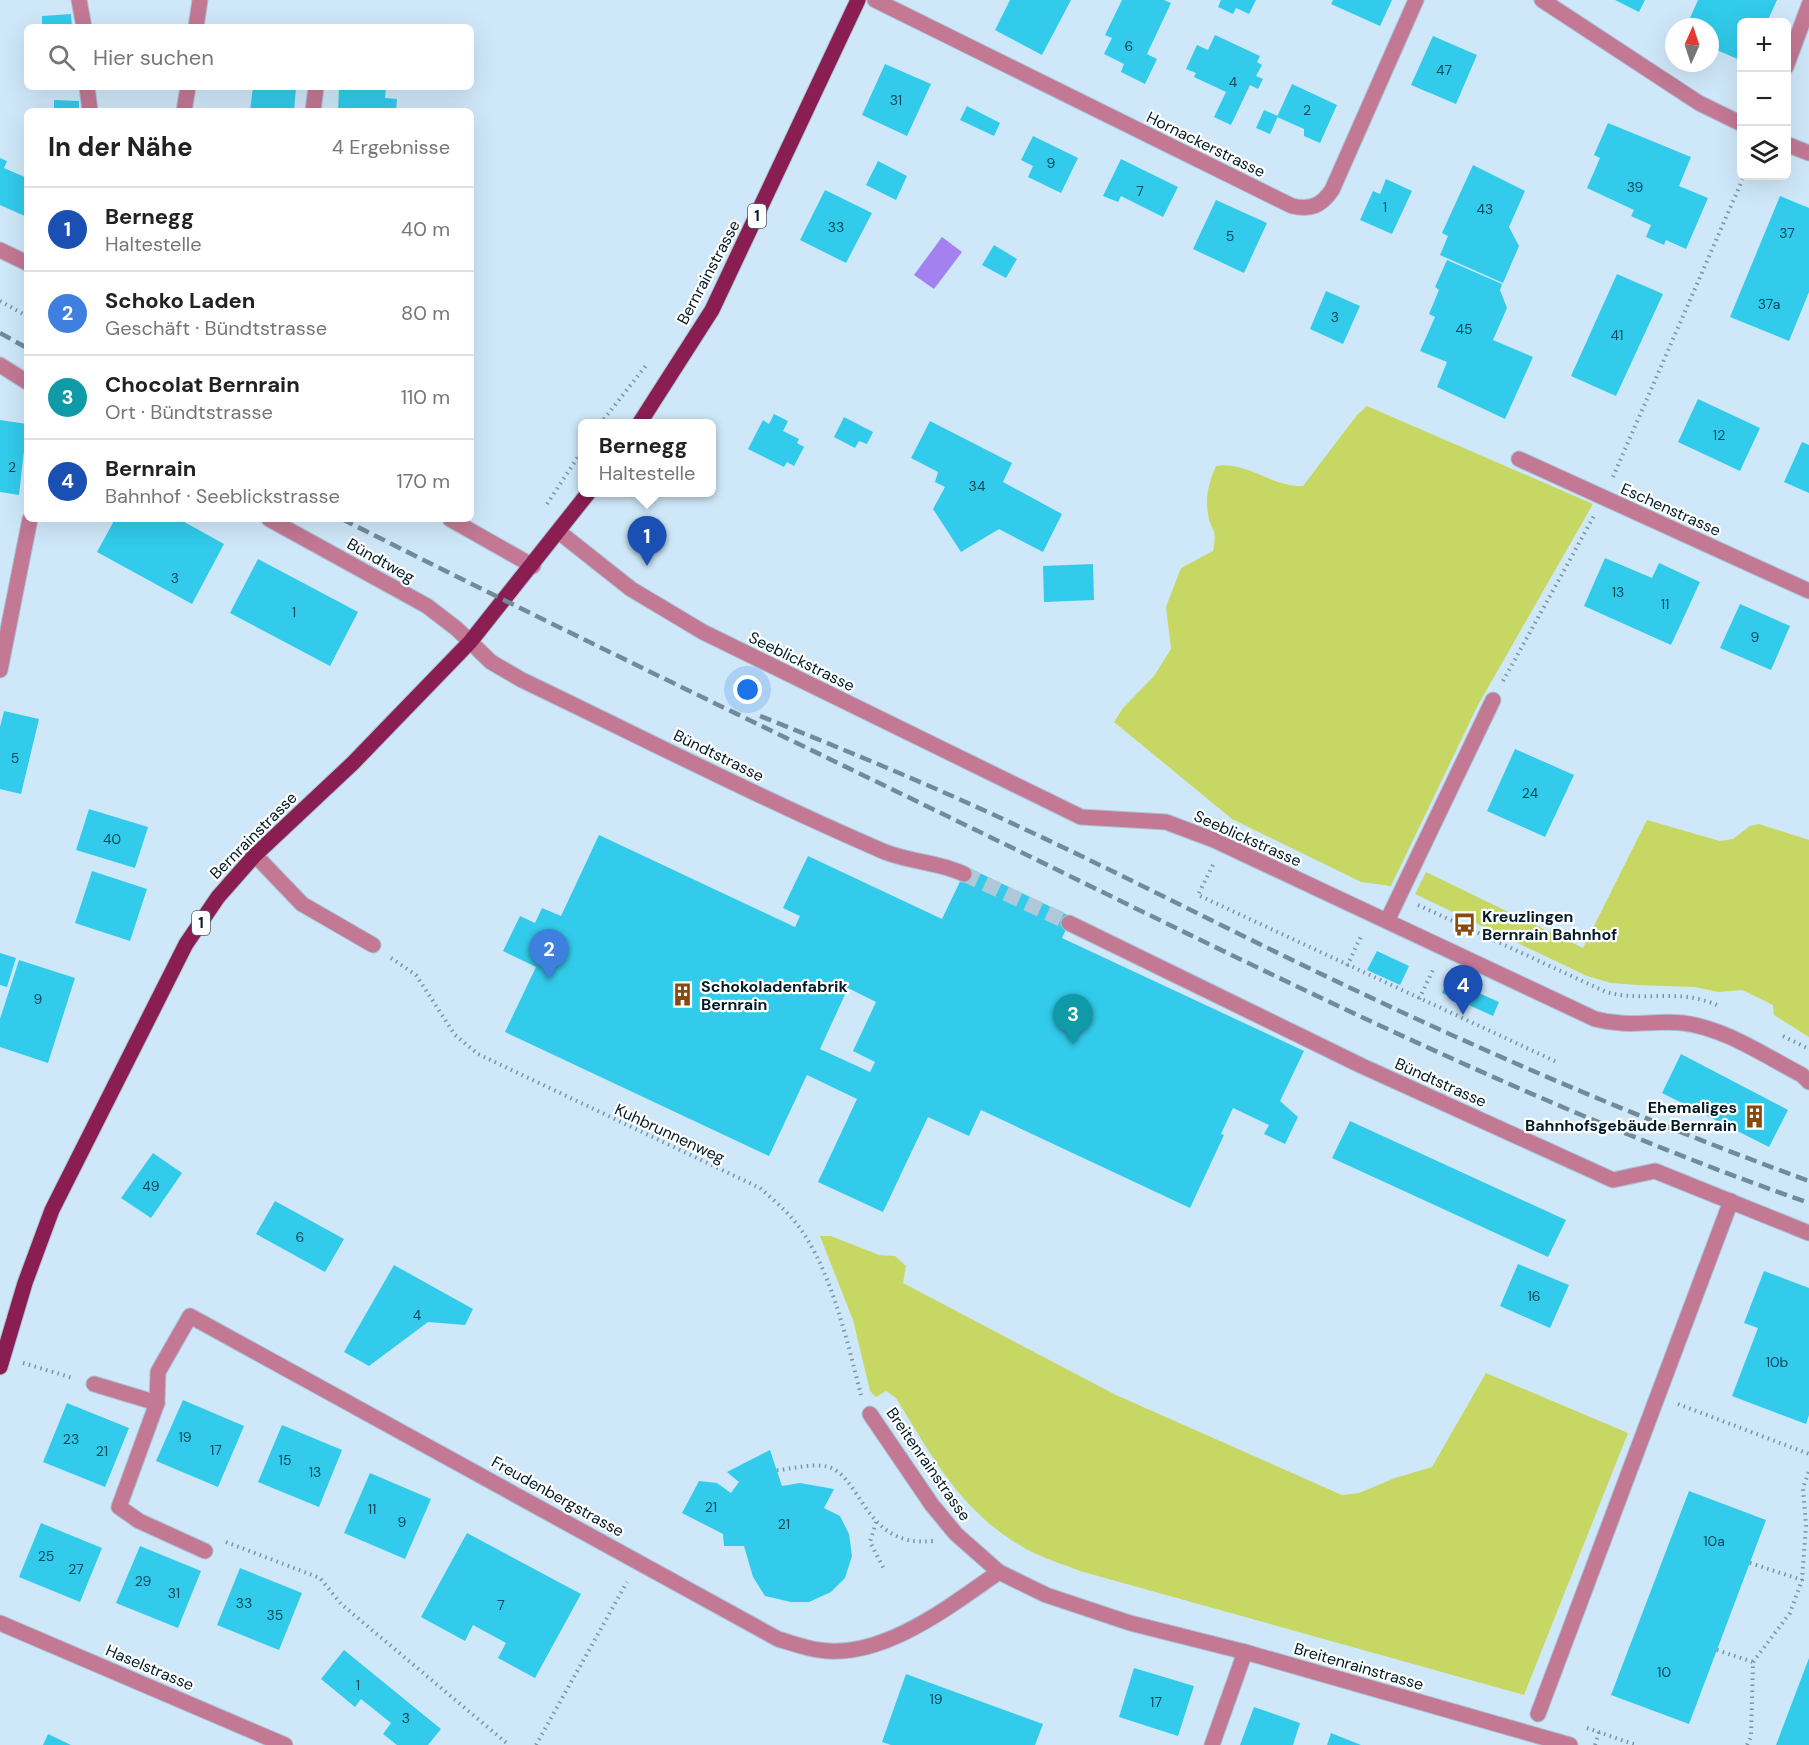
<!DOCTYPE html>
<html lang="de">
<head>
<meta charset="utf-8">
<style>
  :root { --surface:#fff; --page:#f2f2f2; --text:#222; --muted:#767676; --line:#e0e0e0; --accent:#db2777 }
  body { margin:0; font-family:"DM Sans",sans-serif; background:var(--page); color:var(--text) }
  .controls { position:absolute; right:18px; top:18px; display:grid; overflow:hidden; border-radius:9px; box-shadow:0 6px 24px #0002 }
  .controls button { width:54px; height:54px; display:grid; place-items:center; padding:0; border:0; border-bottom:2px solid var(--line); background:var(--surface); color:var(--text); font:30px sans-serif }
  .compass { position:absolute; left:1665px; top:18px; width:54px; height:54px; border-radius:50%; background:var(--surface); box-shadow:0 6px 24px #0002; rotate:3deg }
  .you { position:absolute; left:748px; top:690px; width:21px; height:21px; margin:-15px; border:4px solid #fff; border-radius:50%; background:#1a73e8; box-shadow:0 0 0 9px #1a73e833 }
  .badge { display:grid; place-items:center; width:39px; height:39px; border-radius:50%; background:var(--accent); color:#fff; font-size:20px; font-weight:700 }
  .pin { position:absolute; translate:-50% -50px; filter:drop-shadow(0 2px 3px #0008) }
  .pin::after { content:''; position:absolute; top:32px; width:21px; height:18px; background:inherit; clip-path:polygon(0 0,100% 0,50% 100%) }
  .popup { position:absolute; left:578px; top:419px; width:138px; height:78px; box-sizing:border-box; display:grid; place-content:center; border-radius:9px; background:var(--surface); filter:drop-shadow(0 2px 4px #0005); font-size:20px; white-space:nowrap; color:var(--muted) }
  .popup b { font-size:22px; color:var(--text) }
  .popup::after { content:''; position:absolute; left:50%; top:100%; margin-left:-12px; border:12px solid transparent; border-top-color:var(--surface) }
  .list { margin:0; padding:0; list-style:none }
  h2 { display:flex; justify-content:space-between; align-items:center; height:78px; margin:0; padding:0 24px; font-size:26px }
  h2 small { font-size:20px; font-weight:400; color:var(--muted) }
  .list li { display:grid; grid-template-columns:39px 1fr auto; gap:18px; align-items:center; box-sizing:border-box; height:84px; padding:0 24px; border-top:2px solid var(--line) }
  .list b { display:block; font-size:22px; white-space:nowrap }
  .list p { margin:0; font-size:20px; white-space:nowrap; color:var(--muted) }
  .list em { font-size:20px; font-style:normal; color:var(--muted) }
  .icon { flex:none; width:33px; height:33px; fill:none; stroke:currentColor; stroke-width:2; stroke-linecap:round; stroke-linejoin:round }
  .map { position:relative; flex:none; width:1809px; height:1745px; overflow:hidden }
  .search { position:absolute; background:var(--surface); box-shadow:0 6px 24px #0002; left:24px; top:24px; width:450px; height:66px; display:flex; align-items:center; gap:15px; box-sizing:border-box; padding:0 21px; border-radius:9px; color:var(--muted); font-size:22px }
  .panel { position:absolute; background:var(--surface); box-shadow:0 6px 24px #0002; left:24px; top:108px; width:450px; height:414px; border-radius:9px }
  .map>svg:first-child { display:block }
  .green { fill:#c7d763 }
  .water { fill:#a381ef }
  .building { fill:#32cbeb; fill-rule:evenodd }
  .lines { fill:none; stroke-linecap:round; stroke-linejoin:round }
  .street-tunnel { stroke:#b0c9da; stroke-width:15; stroke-dasharray:15 8; stroke-linecap:butt }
  .lane-casing { stroke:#aac3d4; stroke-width:17 }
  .street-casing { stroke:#aac3d4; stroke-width:17 }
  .primary-casing { stroke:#aac3d4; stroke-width:17 }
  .path { stroke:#7b95a5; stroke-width:4; stroke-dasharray:1.5 4.5; stroke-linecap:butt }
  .lane { stroke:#c37894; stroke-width:15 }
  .street { stroke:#c37894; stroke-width:15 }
  .primary { stroke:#8a1e52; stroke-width:15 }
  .rail { stroke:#728b9b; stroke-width:4.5; stroke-dasharray:12 6; stroke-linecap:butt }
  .labels { text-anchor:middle; stroke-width:4.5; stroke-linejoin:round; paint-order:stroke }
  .number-label { font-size:14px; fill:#0d475a }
  .shield { fill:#fff; stroke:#4d5f69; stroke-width:1.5 }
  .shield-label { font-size:15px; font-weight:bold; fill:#011b29 }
  .street-label { font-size:16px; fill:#011b29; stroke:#fff }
  .poi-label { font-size:16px; font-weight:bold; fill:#011b29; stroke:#fff; text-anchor:start }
</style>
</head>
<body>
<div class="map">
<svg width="1809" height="1745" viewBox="0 0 1809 1745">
  <rect width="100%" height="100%" fill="#cfe8f9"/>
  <g class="green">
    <path d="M1367 406 1593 504 1478 705 1391 886 1361 882 1232 819 1114 722 1123 708 1154 676 1171 649 1166 607 1181 568 1213 551C1218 526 1211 533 1208 514 1205 496 1209 482 1216 466 1246 461 1272 487 1303 486L1357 415Z"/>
    <polygon points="1647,820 1720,841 1733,839 1750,826 1759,824 1809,840 1809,1037 1774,1015 1773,1005 1742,990 1718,992 1695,987 1636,985 1611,983 1587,976 1415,894 1426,872 1583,948"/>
    <path d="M820 1236H831L879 1255 895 1256 906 1266 903 1283 1116 1395 1342 1495 1359 1493 1395 1478 1432 1467 1486 1373 1628 1433 1524 1695 1080 1571C1063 1564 1045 1559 1028 1550 963 1515 933 1458 896 1398L886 1391 876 1397 870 1391 853 1320Z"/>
  </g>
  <polygon class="water" points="942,237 962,252 934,289 914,275"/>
  <g class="building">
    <polygon points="1010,0 1071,0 1042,55 995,30"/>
    <polygon points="1122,0 1164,0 1171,3 1147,54 1157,59 1145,84 1121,72 1124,64 1104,54 1112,38 1105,35"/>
    <polygon points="1221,0 1256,0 1249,14 1236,8 1233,14 1218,7"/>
    <polygon points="1333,0 1392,0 1380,26 1331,4"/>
    <polygon points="1615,0 1645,0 1639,12"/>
    <polygon points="1698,0 1777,0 1767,22 1742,22 1742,61 1710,47 1710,27 1686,27"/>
    <polygon points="71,14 72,27 42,27 42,16"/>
    <polygon points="1215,35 1260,56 1257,62 1262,65 1256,76 1263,79 1258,89 1250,85 1231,125 1214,117 1226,92 1194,77 1196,73 1186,69 1197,45 1208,50"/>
    <polygon points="1433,36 1477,55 1456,104 1411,85"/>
    <polygon points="885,64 931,84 907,136 862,115"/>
    <polygon points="1292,84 1337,105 1320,143 1304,136 1304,129 1277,117"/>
    <polygon points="253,87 296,87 294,111 250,111"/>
    <polygon points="339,87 386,87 385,98 397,99 396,111 338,111"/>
    <polygon points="54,100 79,101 79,111 54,111"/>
    <polygon points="967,106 1000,123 994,136 960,120"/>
    <polygon points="1264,110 1278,116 1270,134 1256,128"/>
    <polygon points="1608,123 1691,157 1679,186 1708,198 1686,249 1666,240 1664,245 1646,237 1651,225 1631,216 1634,210 1587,188 1600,158 1594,155"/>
    <polygon points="1033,136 1078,158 1061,193 1028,177 1033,166 1021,160"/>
    <polygon points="0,158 7,161 4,168 27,178 27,217 0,205"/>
    <polygon points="1121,159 1178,187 1163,217 1121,196 1118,202 1103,196"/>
    <polygon points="878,161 907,176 896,200 866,185"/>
    <polygon points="1473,165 1525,191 1509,227 1519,246 1503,283 1440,255 1448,236 1442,233"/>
    <polygon points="1386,179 1412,191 1392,234 1360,220 1373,191 1380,194"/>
    <polygon points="825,190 872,213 846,263 800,240"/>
    <polygon points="1780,196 1809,208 1809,292 1789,341 1730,317"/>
    <polygon points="1216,200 1267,223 1244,273 1193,249"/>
    <polygon points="994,245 1017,259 1006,278 982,265"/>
    <polygon points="1447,260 1502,284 1500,290 1507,308 1493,340 1533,357 1505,419 1437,387 1447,362 1420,351 1435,317 1429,314 1439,290 1435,287"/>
    <polygon points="1617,274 1663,294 1616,396 1571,376"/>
    <polygon points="1326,291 1360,306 1343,344 1310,329"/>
    <polygon points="1698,399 1760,428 1740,471 1678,442"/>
    <polygon points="774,414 788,421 783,431 799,439 797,443 804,447 794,466 787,462 784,467 748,449 763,420 769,424"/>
    <polygon points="844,417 873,432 867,444 859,441 855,448 834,437"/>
    <polygon points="0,420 27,424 19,495 0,492"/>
    <polygon points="930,421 1012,463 1003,482 1062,514 1043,552 999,529 961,552 933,509 945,487 935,482 938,472 911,458"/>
    <polygon points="1802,442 1809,445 1809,493 1784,482"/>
    <polygon points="115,519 179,519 224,544 192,604 97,552"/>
    <polygon points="1605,558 1652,578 1659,563 1700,582 1671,645 1584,606"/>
    <polygon points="258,559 358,612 330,666 230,613"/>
    <polygon points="1093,564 1094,600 1044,602 1043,566"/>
    <polygon points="1740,604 1790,626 1771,670 1720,648"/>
    <polygon points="4,711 39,719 21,794 0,789 0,727"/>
    <polygon points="1515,749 1574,775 1545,837 1487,811"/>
    <polygon points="89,809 148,827 135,868 76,850"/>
    <path d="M599 835 795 927 800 916 783 908 808 856 942 919 967 867 1072 917 1062 938 1304 1051 1280 1101 1298 1117 1285 1144 1264 1134 1269 1125 1233 1108 1221 1134 1224 1135 1190 1208 981 1110 969 1136 928 1117 883 1212 818 1182 857 1099 807 1075 769 1156 505 1032 536 967 503 951 520 916 535 923 542 908 561 916ZM848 988 876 1002 853 1051 875 1062 870 1072 820 1049Z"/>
    <polygon points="92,871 147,889 130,941 75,923"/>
    <polygon points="1377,951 1409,966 1400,985 1367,970"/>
    <polygon points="0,953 16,958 7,987 0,985"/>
    <polygon points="19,960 75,978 48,1063 0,1047 0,1019"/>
    <polygon points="1448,979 1499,1002 1493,1016 1442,993"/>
    <polygon points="1681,1054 1788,1110 1769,1147 1662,1093"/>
    <polygon points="1350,1121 1566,1220 1548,1257 1332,1158"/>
    <polygon points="153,1153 182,1173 151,1218 121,1198"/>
    <polygon points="275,1201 344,1239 325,1272 256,1234"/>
    <polygon points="1518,1264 1569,1285 1550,1328 1500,1306"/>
    <polygon points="394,1265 473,1309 465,1325 428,1322 369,1366 344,1352"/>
    <polygon points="1764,1271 1809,1288 1809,1415 1806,1424 1732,1396 1758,1328 1744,1323"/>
    <polygon points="183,1400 244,1426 218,1487 156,1461"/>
    <polygon points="67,1403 129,1428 105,1487 43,1462"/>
    <polygon points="282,1425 342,1450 319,1507 258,1482"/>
    <polygon points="770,1450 782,1486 800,1483 834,1489 824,1508 840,1516 849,1534 852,1556 845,1578 831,1592 809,1602 791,1602 765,1596 753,1577 744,1546 724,1546 723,1534 682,1513 699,1481 717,1483 731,1493 739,1482 727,1472"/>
    <polygon points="370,1473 431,1499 405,1559 344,1533"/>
    <polygon points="1689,1491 1766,1520 1689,1724 1611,1695"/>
    <polygon points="41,1523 102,1548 80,1602 19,1577"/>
    <polygon points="467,1533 581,1594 535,1678 498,1658 506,1643 473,1625 465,1641 421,1617"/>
    <polygon points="140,1546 201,1571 178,1628 116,1603"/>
    <polygon points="240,1568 302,1593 279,1650 217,1625"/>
    <polygon points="344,1650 441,1729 428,1745 397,1745 383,1734 391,1723 361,1699 355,1707 321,1679"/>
    <polygon points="1809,1658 1809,1745 1776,1745"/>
    <polygon points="1134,1668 1194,1686 1178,1736 1119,1717"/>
    <polygon points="906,1674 1043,1724 1035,1745 891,1745 882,1742"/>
    <polygon points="1254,1707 1300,1723 1293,1745 1240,1745"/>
    <polygon points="1331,1733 1361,1745 1327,1745"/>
    <polygon points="48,1734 71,1745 43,1745"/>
  </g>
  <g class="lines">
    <polyline class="street-tunnel" points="964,874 1069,923"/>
    <defs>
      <g id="lane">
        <polyline points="196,27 200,0"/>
        <polyline points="184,111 188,87"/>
        <polyline points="313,111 316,87"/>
        <polyline points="255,855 302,904 373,945"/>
        <polyline points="1387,921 1493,700"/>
        <polyline points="1538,1714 1731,1201"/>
      </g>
      <g id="street">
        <polyline points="79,0 84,27"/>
        <path d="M875 0 1292 206C1311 210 1321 206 1332 190L1416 0"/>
        <polyline points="1542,0 1699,103 1742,124"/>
        <polyline points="1786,67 1809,5"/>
        <polyline points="87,87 90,111"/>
        <polyline points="1786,144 1809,153"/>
        <polyline points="0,250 27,263"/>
        <polyline points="0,365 27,382"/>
        <polyline points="1519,459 1809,591"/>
        <path d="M269 519 427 606 457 629 491 662 522 680C643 738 762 799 885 852 910 862 939 862 964 874"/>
        <polyline points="450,519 533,566"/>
        <path d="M559 532 631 589 703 632 1081 817 1166 822 1214 840 1595 1019C1629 1028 1651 1020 1683 1023 1725 1028 1765 1056 1802 1075L1809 1082"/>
        <polyline points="0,670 30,519"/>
        <polyline points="1069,923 1362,1066 1613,1180 1655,1171 1809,1233"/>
        <polyline points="94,1384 157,1403"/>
        <polyline points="870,1414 932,1505 956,1534 999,1572 1046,1595 1130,1623 1245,1652 1570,1745"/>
        <path d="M205 1551 139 1521 119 1507 157 1403 158 1372 190 1316 778 1639C792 1643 805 1648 819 1650 882 1660 950 1606 999 1572"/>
        <polyline points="0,1623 285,1745"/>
        <polyline points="1212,1745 1245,1652"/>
      </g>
      <g id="primary">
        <polyline points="639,424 712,310 858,0"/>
        <polyline points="0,1367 25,1283 52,1210 186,944 218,897 255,855 353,763 470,642 589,492"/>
      </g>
    </defs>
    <use href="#lane" class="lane-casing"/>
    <use href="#street" class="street-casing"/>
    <use href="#primary" class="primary-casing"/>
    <g class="path">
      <polyline points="0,301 27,316"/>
      <polyline points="600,424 648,363"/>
      <polyline points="1613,477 1744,176"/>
      <polyline points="547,504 582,451"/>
      <polyline points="1503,681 1594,516"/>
      <polyline points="1213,865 1198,895 1559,1063"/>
      <path d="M1418 905 1606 992C1646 1003 1678 987 1719 1006"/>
      <path d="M391 958 416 975 455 1035 478 1054 760 1188C770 1197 781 1206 790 1216 829 1258 847 1341 861 1395"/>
      <polyline points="1347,966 1362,934"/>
      <polyline points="1419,999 1434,968"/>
      <polyline points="1783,1036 1809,1049"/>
      <polyline points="23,1363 73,1378"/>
      <polyline points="1678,1404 1809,1454"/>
      <path d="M777 1470C791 1469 809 1464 824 1466 862 1471 862 1549 933 1541"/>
      <polyline points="876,1522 870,1542 885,1571"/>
      <polyline points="226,1542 320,1578 341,1604 509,1745"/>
      <polyline points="1750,1563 1802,1580"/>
      <polyline points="1717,1650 1753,1662"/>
      <polyline points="1587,1728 1636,1745"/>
      <polyline points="536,1745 627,1582"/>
      <polyline points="1595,1745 1599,1732"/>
      <polyline points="1747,1745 1751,1737 1753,1662 1790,1613 1802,1580 1806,1526 1803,1488 1809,1471"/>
    </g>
    <use href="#lane" class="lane"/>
    <use href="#street" class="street"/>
    <use href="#primary" class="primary"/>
    <g class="rail">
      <polyline points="0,333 27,348"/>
      <path d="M342 519C569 634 800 744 1029 856 1284 981 1540 1109 1809 1203"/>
      <path d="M760 716C848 751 935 787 1020 827 1134 880 1244 938 1357 991 1504 1061 1656 1125 1809 1181"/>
    </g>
  </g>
  <defs>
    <symbol id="bus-bare" viewBox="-9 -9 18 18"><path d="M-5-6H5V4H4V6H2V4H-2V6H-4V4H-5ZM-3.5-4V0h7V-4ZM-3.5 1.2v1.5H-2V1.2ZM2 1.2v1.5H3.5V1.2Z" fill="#88490f" stroke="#fff" stroke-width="2.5" paint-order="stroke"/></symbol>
    <symbol id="building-bare" viewBox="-9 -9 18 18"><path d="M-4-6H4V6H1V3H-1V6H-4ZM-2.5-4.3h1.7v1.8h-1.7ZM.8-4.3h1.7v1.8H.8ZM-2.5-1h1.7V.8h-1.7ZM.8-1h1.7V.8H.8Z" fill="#88490f" stroke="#fff" stroke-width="2.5" paint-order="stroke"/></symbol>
  </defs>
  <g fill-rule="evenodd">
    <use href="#bus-bare" x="1448" y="908" width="33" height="33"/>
    <use href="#building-bare" x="666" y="978" width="33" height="33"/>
    <use href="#building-bare" x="1738" y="1100" width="33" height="33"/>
  </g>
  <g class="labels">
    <g class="number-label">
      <text x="1129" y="51">6</text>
      <text x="1444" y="75">47</text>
      <text x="1233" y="87">4</text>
      <text x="896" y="105">31</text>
      <text x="1307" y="115">2</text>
      <text x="1051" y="168">9</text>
      <text x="1635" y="192">39</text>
      <text x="1140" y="196">7</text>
      <text x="1385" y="212">1</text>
      <text x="1485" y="214">43</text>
      <text x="836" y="232">33</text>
      <text x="1787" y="238">37</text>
      <text x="1230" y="241">5</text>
      <text x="1769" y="309">37a</text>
      <text x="1335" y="322">3</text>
      <text x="1464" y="334">45</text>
      <text x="1617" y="340">41</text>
      <text x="1719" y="440">12</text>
      <text x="12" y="472">2</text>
      <text x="977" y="491">34</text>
      <text x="175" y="583">3</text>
      <text x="1618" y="597">13</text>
      <text x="1665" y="609">11</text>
      <text x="294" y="617">1</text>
      <text x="1755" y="642">9</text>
      <text x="15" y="763">5</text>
      <text x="1530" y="798">24</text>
      <text x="112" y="844">40</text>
      <text x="38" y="1004">9</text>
      <text x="151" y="1191">49</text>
      <text x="300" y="1242">6</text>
      <text x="1534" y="1301">16</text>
      <text x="417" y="1320">4</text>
      <text x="1777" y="1367">10b</text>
      <text x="185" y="1442">19</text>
      <text x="71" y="1444">23</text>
      <text x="216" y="1455">17</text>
      <text x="102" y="1456">21</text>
      <text x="285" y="1465">15</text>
      <text x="315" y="1477">13</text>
      <text x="711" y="1512">21</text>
      <text x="372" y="1514">11</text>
      <text x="402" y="1527">9</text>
      <text x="784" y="1529">21</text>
      <text x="1714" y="1546">10a</text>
      <text x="46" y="1561">25</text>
      <text x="76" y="1574">27</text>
      <text x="143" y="1586">29</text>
      <text x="174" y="1598">31</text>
      <text x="244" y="1608">33</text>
      <text x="501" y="1610">7</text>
      <text x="275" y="1620">35</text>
      <text x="1664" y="1677">10</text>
      <text x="358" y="1690">1</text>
      <text x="936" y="1704">19</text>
      <text x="1156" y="1707">17</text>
      <text x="406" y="1723">3</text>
    </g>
    <g class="shield">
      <rect x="748" y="204" width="18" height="24" rx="4.5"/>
      <rect x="192" y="911" width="18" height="24" rx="4.5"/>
    </g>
    <g class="shield-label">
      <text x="757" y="221">1</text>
      <text x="201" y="928">1</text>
    </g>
    <g class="street-label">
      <text transform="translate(1206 144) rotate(26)" y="6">Hornackerstrasse</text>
      <text transform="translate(708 272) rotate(-62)" y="6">Bernrainstrasse</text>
      <text transform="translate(1671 509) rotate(24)" y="6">Eschenstrasse</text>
      <text transform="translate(381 560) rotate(29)" y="6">Bündtweg</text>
      <text transform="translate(802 661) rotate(26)" y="6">Seeblickstrasse</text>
      <text transform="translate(719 755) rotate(26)" y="6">Bündtstrasse</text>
      <text transform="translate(253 835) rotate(-45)" y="6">Bernrainstrasse</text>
      <text transform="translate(1248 838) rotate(24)" y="6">Seeblickstrasse</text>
      <text transform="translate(1441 1082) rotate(24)" y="6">Bündtstrasse</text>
      <text transform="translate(670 1133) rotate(25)" y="6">Kuhbrunnenweg</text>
      <text transform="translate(929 1464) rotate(55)" y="6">Breitenrainstrasse</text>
      <text transform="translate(558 1496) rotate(29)" y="6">Freudenbergstrasse</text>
      <text transform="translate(1359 1666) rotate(16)" y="6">Breitenrainstrasse</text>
      <text transform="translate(150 1667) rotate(23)" y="6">Haselstrasse</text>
    </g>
    <g class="poi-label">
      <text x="1482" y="922">Kreuzlingen<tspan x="1482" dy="18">Bernrain Bahnhof</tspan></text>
      <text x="701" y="992">Schokoladenfabrik<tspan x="701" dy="18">Bernrain</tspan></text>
      <text x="1737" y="1113" text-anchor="end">Ehemaliges<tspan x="1737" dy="18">Bahnhofsgebäude Bernrain</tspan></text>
    </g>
  </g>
</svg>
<div class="controls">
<button>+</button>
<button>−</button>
<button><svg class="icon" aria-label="layers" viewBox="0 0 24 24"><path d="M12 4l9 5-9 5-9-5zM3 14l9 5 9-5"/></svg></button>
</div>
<svg class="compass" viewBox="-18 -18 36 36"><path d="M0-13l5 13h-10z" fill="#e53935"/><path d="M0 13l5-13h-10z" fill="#767676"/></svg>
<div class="you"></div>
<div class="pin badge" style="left:647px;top:566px;background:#1a4fb4">1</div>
<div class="popup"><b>Bernegg</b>Haltestelle</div>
<div class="pin badge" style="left:549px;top:979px;background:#3f7fe0">2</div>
<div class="pin badge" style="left:1073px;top:1044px;background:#0f9aa8">3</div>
<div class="pin badge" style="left:1463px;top:1015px;background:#1a4fb4">4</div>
<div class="search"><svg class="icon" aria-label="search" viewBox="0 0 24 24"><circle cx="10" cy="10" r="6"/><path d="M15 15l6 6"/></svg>Hier suchen</div>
<section class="panel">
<h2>In der Nähe<small>4 Ergebnisse</small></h2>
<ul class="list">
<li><span class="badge" style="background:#1a4fb4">1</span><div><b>Bernegg</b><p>Haltestelle</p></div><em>40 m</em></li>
<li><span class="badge" style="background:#3f7fe0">2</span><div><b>Schoko Laden</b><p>Geschäft · Bündtstrasse</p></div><em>80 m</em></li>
<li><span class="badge" style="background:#0f9aa8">3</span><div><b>Chocolat Bernrain</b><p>Ort · Bündtstrasse</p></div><em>110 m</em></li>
<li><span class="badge" style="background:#1a4fb4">4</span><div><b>Bernrain</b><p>Bahnhof · Seeblickstrasse</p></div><em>170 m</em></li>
</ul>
</section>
</div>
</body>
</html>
